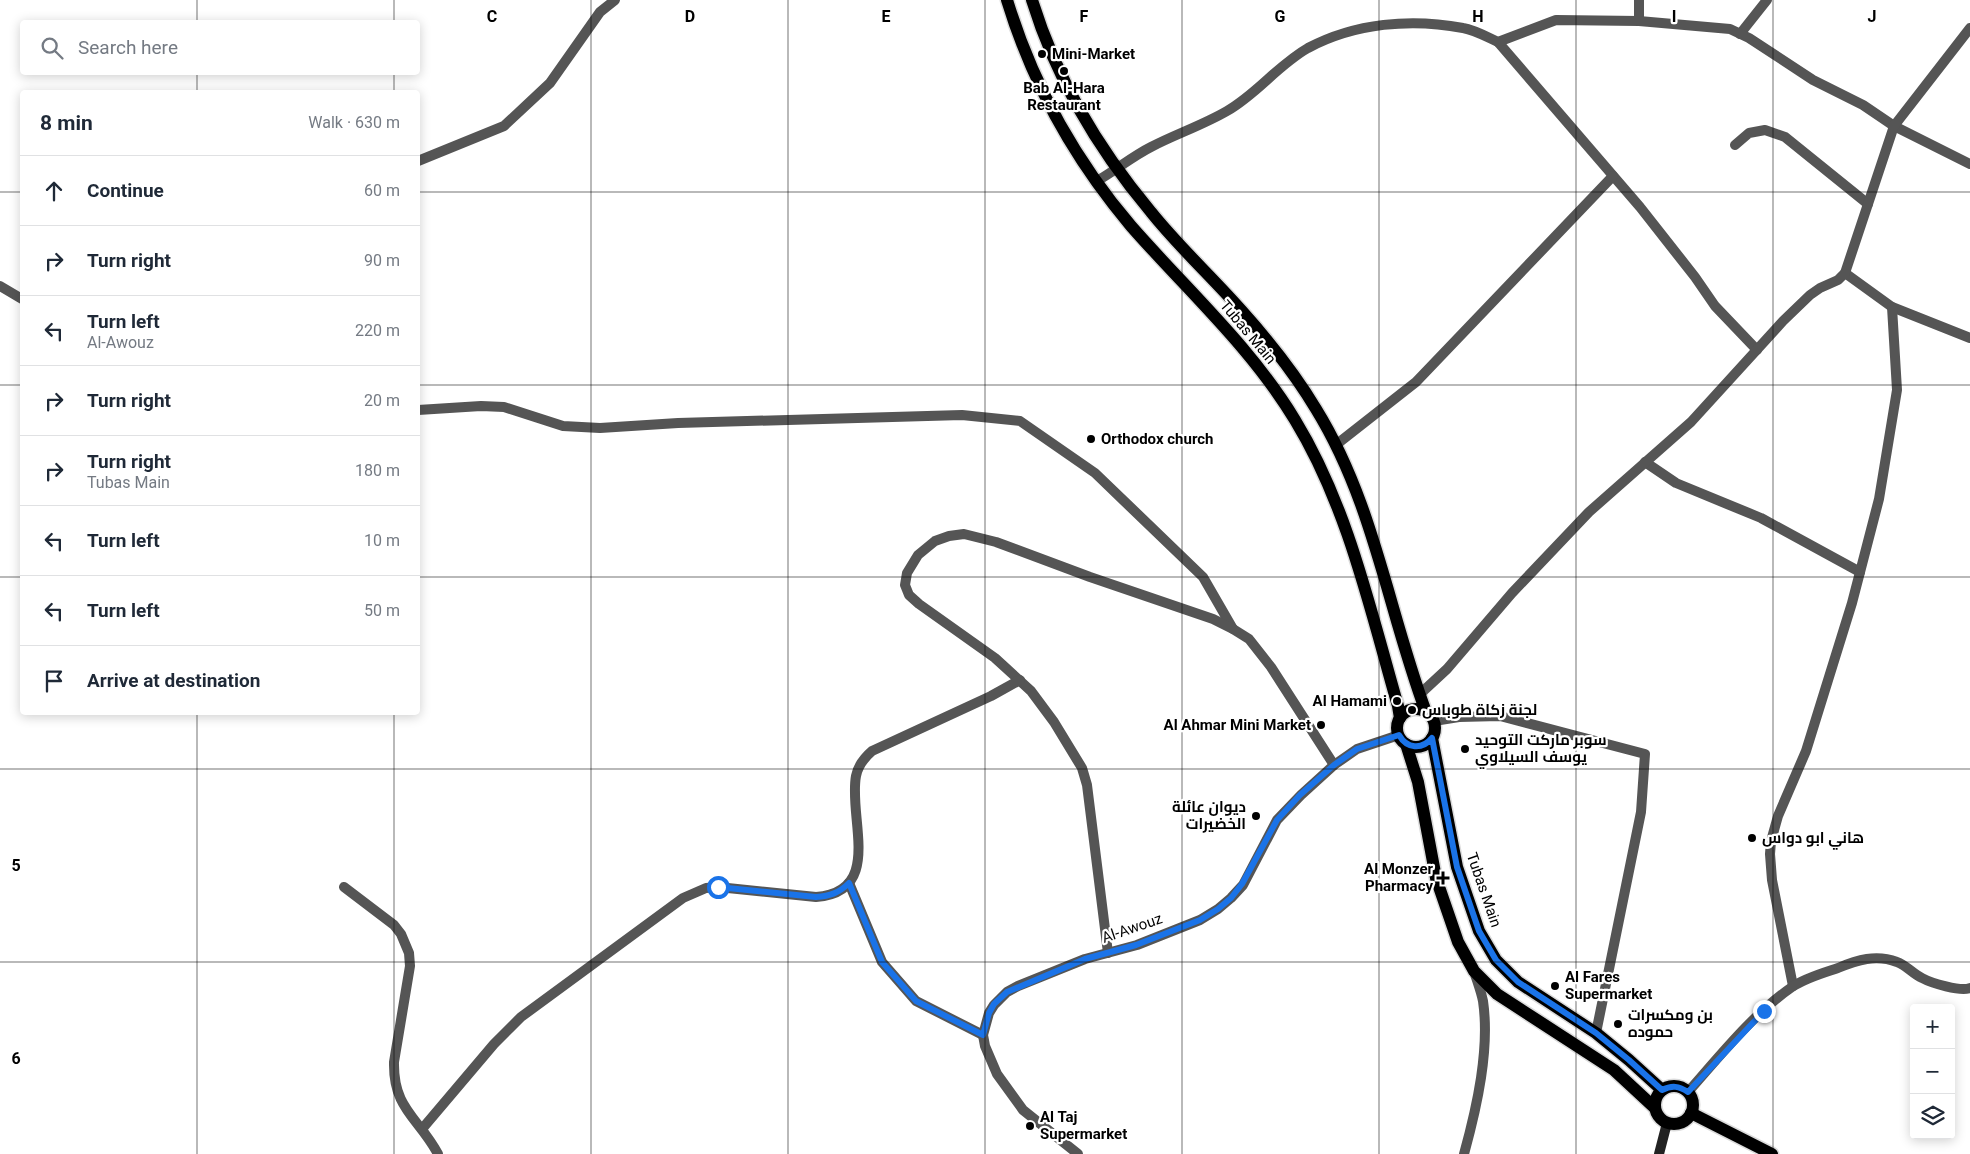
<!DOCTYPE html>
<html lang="en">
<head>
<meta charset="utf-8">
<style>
  :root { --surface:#fff; --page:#f6f6f7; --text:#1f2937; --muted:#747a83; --line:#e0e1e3 }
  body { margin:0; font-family:Roboto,Cairo,sans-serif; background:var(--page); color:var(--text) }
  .controls { position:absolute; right:15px; bottom:15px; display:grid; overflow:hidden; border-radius:5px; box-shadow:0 2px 12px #0003 }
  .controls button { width:45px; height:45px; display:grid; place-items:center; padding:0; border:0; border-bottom:1px solid var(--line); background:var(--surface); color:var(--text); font:25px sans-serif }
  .stop { position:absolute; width:15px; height:15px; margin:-11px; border:4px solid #1a73e8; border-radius:50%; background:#fff }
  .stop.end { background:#1a73e8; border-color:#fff; box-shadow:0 1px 5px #0008 }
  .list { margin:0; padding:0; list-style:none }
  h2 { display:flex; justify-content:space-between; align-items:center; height:65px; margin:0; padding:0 20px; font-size:21px }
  h2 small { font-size:16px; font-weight:400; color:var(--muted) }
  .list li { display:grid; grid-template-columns:32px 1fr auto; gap:15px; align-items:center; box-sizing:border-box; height:70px; padding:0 20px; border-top:1px solid var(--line) }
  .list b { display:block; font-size:19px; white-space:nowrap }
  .list p { margin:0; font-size:16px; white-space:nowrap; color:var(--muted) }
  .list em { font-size:16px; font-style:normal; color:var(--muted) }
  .icon { flex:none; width:28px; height:28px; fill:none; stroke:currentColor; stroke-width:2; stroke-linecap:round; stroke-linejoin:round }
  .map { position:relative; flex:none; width:1970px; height:1154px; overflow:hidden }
  .search { position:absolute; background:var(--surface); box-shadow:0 2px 12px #0003; left:20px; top:20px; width:400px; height:55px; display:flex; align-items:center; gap:12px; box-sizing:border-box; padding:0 18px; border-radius:5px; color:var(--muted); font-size:19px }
  .panel { position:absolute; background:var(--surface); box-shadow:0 2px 12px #0003; left:20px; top:90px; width:400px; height:625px; border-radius:5px }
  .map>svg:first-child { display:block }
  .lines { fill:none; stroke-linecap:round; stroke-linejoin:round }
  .primary-casing { stroke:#dbdbdb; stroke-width:15 }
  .street { stroke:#555; stroke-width:10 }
  .secondary { stroke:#222; stroke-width:10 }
  .primary { stroke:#000; stroke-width:12 }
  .route { stroke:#1a73e8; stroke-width:6 }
  .grid { fill:none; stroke:#000; stroke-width:1; stroke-opacity:0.55 }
  .poi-dot { fill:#000; stroke:#fff; stroke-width:2 }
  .labels { text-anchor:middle; stroke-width:4.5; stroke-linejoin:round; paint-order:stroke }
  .poi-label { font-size:15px; font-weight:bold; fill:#000; stroke:#fff; text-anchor:start }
  .street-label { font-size:15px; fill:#000; stroke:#fff }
  .grid-label { font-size:16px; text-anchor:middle; font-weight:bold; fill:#000; stroke:#fff; stroke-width:4.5; stroke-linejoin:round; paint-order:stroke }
</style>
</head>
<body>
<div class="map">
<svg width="1970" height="1154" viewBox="0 0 1970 1154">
  <rect width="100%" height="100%" fill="#fff"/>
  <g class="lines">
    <defs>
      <g id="primary">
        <path d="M1007 0C1032 82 1075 160 1131 226 1187 290 1251 347 1295 420 1348 507 1370 609 1398 706L1400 718"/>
        <path d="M1032 0C1056 78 1099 150 1151 212 1179 247 1211 276 1241 310 1268 340 1295 374 1316 409 1374 503 1388 610 1426 712"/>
        <circle cx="1416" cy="728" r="19"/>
        <polyline points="1432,738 1457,867 1479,931 1496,960 1518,982 1596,1033 1629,1060 1662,1090"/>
        <polyline points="1406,744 1418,782 1436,878 1458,942 1474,971 1497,994 1614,1070 1655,1108"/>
        <circle cx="1674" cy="1105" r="19"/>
        <polyline points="1691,1113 1772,1154"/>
      </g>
    </defs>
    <use href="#primary" class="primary-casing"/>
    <g class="street">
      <polyline points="1639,21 1639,0"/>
      <polyline points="1740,34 1767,0"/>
      <polyline points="1498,42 1640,207 1695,277 1715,306 1757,350"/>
      <polyline points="1735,145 1749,133 1765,130 1785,137 1868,204"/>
      <polyline points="418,161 504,126 550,83 600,12 615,0"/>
      <path d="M1097 181C1116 170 1133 156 1151 147 1176 134 1203 125 1227 111 1257 94 1278 65 1308 48 1355 23 1411 18 1463 28 1475 30 1487 37 1498 42L1556 20 1639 21 1730 29 1749 38 1813 80 1863 105 1894 126 1970 164"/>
      <polyline points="1845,273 1892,307 1970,338"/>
      <polyline points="0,286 22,299"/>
      <polyline points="418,410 481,406 504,407 563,426 600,428 678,423 962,415 1020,421 1095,473 1203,577 1233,629"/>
      <polyline points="1337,444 1416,382 1613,176"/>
      <polyline points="1645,462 1676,483 1761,518 1860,572"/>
      <polyline points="1420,694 1447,669 1512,593 1589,512 1691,422 1783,321 1810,295 1820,288 1838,280 1845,273 1894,126 1970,28"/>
      <polyline points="1434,721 1459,717 1500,716 1645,754 1641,812 1596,1033"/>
      <polyline points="849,883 882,962 916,1001 983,1035"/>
      <path d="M344 887 394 925 401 934 409 953 410 966 394 1062C393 1109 418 1117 438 1154"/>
      <polyline points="1108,953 1087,785 1082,768 1054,722 1031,691 995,658 919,604 909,595 905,585 907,573 918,555 935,541 949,536 964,534 996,542 1090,577 1213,619 1233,629 1249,639 1271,667 1334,765"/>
      <polyline points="1793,986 1772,880 1770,854 1771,841 1778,816 1806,751 1852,603 1879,499 1897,390 1892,307"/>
      <path d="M1688 1092C1719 1057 1753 1014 1792 987 1805 978 1823 973 1838 968 1857 960 1876 954 1897 962 1906 965 1913 974 1922 978 1931 983 1961 992 1970 988"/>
      <path d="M422 1129 494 1044 521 1017 683 898 706 888 718 887 816 897C884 892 848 818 856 776 858 765 864 758 872 751L991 696 1020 680"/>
      <polyline points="1078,1154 1023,1110 997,1074 985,1046 983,1035 989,1013 994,1005 1007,992 1018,986 1085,959 1137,945 1200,920 1218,909 1231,898 1243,885 1277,820 1301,795 1334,765 1357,749 1399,735"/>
      <path d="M1464 1154C1477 1107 1490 1049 1483 1001 1481 991 1477 981 1474 971"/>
    </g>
    <polyline class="secondary" points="1659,1154 1667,1123"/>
    <use href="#primary" class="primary"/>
  </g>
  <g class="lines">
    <path class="route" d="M718 887 816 897C830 896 839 893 849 883L882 962 916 1001 983 1035 989 1013 994 1004 1007 992 1085 959 1136 945 1200 920 1218 909 1231 898 1242 884 1277 820 1300 795 1334 765 1357 749 1399 735C1407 749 1422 750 1432 738L1457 867 1479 931 1496 960 1518 982 1596 1033 1629 1060 1662 1090C1672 1085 1679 1086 1688 1092L1764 1011"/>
  </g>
  <path class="grid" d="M197 0V22M394 0V22M591 0V1154M788 0V1154M985 0V1154M1182 0V1154M1379 0V1154M1576 0V1154M1773 0V1154M197 72V92M394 72V92M0 192H22M418 192H1970M0 385H22M418 385H1970M0 577H22M418 577H1970M197 712V1154M394 712V1154M0 769H1970M0 962H1970"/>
  <g class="poi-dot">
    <circle cx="1042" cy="54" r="5"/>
    <circle cx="1064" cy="71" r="5"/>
    <circle cx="1091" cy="439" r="5"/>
    <circle cx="1397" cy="701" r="5"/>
    <circle cx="1412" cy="710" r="5"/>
    <circle cx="1321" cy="725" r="5"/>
    <circle cx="1465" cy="749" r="5"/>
    <circle cx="1256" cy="816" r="5"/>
    <circle cx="1752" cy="838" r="5"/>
    <path d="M1440.5 870.5h5v5h5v5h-5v5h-5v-5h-5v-5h5z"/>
    <circle cx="1555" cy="986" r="5"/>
    <circle cx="1618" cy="1024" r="5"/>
    <circle cx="1030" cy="1126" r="5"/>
  </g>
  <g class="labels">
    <g class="poi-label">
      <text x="1052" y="59">Mini-Market</text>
      <text x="1064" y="93" text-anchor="middle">Bab Al-Hara<tspan x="1064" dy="17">Restaurant</tspan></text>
      <text x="1101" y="444">Orthodox church</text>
      <text x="1387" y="706" text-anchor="end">Al Hamami</text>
      <text x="1422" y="715">لجنة زكاة طوباس</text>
      <text x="1311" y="730" text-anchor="end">Al Ahmar Mini Market</text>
      <text x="1475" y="745">سوبر ماركت التوحيد<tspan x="1475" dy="17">يوسف السيلاوي</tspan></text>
      <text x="1246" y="812" text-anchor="end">ديوان عائلة<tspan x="1246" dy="17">الخضيرات</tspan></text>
      <text x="1762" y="843">هاني ابو دواس</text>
      <text x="1433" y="874" text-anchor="end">Al Monzer<tspan x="1433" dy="17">Pharmacy</tspan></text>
      <text x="1565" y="982">Al Fares<tspan x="1565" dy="17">Supermarket</tspan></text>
      <text x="1628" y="1020">بن ومكسرات<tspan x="1628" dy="17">حموده</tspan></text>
      <text x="1040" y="1122">Al Taj<tspan x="1040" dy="17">Supermarket</tspan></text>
    </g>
    <g class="street-label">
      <text transform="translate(1248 332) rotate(50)" y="5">Tubas Main</text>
      <text transform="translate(1484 890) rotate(71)" y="5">Tubas Main</text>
      <text transform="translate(1132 928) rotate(-19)" y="5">Al-Awouz</text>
    </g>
  </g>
  <g class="grid-label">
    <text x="492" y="22">C</text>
    <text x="690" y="22">D</text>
    <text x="886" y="22">E</text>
    <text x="1084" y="22">F</text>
    <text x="1280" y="22">G</text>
    <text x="1478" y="22">H</text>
    <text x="1674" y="22">I</text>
    <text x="1872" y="22">J</text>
    <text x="16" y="871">5</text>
    <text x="16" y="1064">6</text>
  </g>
</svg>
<div class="controls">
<button>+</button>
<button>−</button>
<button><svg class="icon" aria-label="layers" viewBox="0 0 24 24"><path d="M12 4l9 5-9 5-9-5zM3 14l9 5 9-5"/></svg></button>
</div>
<div class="stop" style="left:718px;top:887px"></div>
<div class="stop end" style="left:1764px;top:1011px"></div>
<div class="search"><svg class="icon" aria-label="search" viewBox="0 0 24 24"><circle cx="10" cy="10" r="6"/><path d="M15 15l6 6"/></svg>Search here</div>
<section class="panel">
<h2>8 min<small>Walk · 630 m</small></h2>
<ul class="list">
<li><svg class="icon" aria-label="ahead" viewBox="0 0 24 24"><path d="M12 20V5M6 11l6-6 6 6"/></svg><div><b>Continue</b></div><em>60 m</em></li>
<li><svg class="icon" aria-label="right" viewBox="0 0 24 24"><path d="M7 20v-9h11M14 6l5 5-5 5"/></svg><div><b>Turn right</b></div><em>90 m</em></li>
<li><svg class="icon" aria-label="left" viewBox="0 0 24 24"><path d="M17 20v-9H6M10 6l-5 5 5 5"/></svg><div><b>Turn left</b><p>Al-Awouz</p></div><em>220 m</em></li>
<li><svg class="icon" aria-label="right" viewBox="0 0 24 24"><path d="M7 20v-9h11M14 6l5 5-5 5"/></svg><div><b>Turn right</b></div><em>20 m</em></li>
<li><svg class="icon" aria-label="right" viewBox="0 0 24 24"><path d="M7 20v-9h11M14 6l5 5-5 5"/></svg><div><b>Turn right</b><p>Tubas Main</p></div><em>180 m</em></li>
<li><svg class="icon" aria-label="left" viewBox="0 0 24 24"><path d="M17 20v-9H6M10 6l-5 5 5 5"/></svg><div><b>Turn left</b></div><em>10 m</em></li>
<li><svg class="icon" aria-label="left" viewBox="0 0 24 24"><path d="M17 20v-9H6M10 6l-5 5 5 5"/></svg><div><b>Turn left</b></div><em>50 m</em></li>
<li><svg class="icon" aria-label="arrive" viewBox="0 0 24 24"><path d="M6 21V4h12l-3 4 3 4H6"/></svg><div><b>Arrive at destination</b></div></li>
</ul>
</section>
</div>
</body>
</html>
